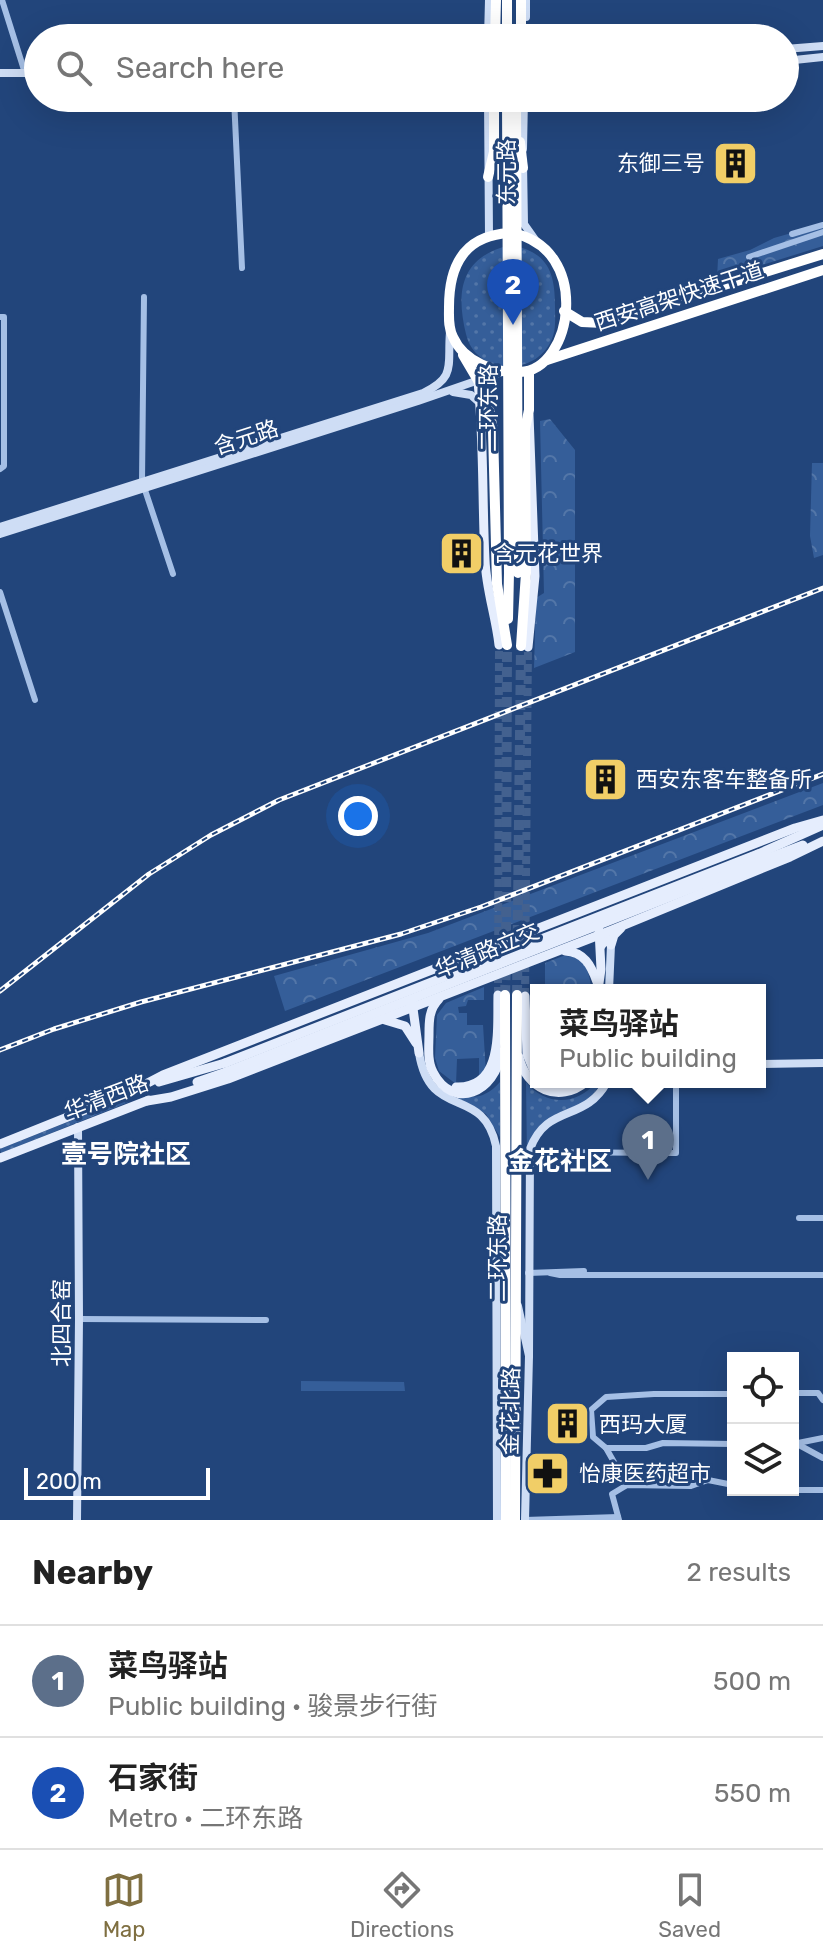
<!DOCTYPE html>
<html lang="en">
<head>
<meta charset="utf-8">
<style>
  :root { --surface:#fff; --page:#f6f6f6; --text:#222; --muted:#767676; --line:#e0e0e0; --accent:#7f6f41 }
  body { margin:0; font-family:Rubik,"Noto Sans SC",sans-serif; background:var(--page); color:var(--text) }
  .controls { position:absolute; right:24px; bottom:24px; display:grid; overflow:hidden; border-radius:0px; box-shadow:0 8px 32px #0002 }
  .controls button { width:72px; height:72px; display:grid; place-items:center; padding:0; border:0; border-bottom:2px solid var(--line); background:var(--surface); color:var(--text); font:40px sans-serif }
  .scale { position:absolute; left:24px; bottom:20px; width:186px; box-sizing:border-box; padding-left:8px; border:4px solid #fff; border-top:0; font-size:22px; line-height:28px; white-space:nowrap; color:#fff; -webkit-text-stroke:6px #22457b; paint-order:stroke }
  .you { position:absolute; left:358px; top:816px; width:28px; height:28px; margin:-20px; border:6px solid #fff; border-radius:50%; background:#1a73e8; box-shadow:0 0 0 12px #1a73e833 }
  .badge { display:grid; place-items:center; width:52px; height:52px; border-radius:50%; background:var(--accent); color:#fff; font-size:26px; font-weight:700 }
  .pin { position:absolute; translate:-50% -66px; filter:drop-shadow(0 2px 4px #0008) }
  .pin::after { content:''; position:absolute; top:42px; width:28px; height:24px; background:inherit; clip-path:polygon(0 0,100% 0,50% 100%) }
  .popup { position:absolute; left:530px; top:984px; width:236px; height:104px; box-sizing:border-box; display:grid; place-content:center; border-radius:0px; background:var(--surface); filter:drop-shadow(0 2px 6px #0005); font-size:26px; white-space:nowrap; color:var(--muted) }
  .popup b { font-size:30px; color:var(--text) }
  .popup::after { content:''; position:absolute; left:50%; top:100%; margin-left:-16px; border:16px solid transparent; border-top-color:var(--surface) }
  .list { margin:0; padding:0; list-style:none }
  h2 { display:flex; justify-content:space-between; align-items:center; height:104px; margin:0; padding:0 32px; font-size:34px }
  h2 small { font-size:26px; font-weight:400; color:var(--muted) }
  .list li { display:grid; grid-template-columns:52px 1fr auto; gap:24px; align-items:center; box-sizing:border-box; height:112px; padding:0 32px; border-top:2px solid var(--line) }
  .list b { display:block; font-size:30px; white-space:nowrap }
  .list p { margin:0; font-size:26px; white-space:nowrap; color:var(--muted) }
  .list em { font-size:26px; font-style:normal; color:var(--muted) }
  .icon { flex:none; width:44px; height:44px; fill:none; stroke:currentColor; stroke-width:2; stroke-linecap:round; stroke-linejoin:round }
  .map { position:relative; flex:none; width:823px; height:1520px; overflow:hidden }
  .search { position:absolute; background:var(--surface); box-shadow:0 8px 32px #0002; left:24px; right:24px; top:24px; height:88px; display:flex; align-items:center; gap:20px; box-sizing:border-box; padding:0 28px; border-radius:44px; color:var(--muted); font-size:30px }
  .sheet { height:328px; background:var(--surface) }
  nav { display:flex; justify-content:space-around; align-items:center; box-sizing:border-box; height:112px; border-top:2px solid var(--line); background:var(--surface); font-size:22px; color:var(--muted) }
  nav a { display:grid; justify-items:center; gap:4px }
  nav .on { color:var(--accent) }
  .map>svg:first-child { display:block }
  .grass { fill:url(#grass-dots) }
  .forest { fill:url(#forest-crowns) }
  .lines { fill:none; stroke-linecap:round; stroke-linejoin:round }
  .secondary-tunnel { stroke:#43618f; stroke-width:8; stroke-dasharray:8 4; stroke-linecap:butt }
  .highway-tunnel { stroke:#43618f; stroke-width:10; stroke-dasharray:10 5; stroke-linecap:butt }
  .street { stroke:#a5bfe5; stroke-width:6 }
  .secondary { stroke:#ceddf5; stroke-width:8 }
  .primary { stroke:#e5edfd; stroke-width:9 }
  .highway { stroke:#fff; stroke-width:10 }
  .rail-casing { stroke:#fff; stroke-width:5 }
  .rail { stroke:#22457b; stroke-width:2; stroke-dasharray:6; stroke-linecap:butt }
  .primary-bridge { stroke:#e5edfd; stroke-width:9 }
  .highway-bridge { stroke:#fff; stroke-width:10 }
  .labels { text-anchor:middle; stroke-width:6; stroke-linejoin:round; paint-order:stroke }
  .poi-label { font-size:22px; fill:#fff; stroke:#22457b; text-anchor:start }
  .street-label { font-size:22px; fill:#fff; stroke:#22457b }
  .quarter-label { font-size:26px; font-weight:bold; fill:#fff; stroke:#22457b }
</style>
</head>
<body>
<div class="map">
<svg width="823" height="1520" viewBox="0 0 823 1520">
  <defs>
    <pattern id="grass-dots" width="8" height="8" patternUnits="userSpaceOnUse" patternTransform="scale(2)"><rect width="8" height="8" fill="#355e99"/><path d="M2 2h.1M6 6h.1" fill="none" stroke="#5376a8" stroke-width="1.8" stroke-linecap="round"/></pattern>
    <pattern id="forest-crowns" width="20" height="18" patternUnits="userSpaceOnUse" patternTransform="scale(2)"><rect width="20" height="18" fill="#355e99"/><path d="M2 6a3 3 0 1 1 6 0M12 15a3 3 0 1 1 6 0" fill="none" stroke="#5376a8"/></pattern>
  </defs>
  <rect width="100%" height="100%" fill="#22457b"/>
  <g class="grass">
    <path d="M511 245C547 252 555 271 555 306 555 316 556 327 553 336 545 361 517 372 493 364 479 359 469 348 466 334 455 289 462 256 511 245Z"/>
    <path d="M500 1082V1137L486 1114 450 1093C471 1100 485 1099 500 1082Z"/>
    <path d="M526 1082C545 1106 577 1106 596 1082H603L587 1101 556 1114 527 1155Z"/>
    <polygon points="128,1098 129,1102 1,1153 0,1149"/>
  </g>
  <g class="forest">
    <polygon points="823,224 823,246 717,279 718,259 750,250 774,238"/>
    <polygon points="550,419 575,450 575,652 534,668 536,598 544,593 540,421"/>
    <polygon points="812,463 823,463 823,555 814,558 810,536"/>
    <polygon points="823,783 823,805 285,1011 274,976 428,933"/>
    <path d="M563 956C585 955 590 972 591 990H545V963Z"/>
    <polygon points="484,987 484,1000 468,1000 466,1006 458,1007 459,1013 467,1013 467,1025 483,1025 486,1073 479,1080 479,1058 457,1059 456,1084 439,1071 435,1058 437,1015 446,1003"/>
    <polygon points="301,1381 404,1382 405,1391 301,1391"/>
  </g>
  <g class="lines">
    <g class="secondary-tunnel">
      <polyline points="498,995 499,645"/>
      <polyline points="525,996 528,647"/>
    </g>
    <g class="highway-tunnel">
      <polyline points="506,947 507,645"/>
      <polyline points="505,995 506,963"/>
      <polyline points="517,995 521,646"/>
    </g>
    <g class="street">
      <polyline points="2,0 25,73"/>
      <polyline points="234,98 242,268"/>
      <polyline points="792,234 823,225"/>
      <polyline points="749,257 823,232"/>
      <polyline points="144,297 142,481 173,574"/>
      <polyline points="0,317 4,317 4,466 0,469"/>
      <polyline points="0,592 35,700"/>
      <polyline points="529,1152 676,1153 676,1082"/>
      <polyline points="799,1218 823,1218"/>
      <polyline points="528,1273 584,1271"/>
      <polyline points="550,1273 560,1275 823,1275"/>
      <polyline points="79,1319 266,1320"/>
      <polyline points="793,1393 818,1393 823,1400"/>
      <polyline points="733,1394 654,1394 606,1397 591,1410 593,1437 606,1448 646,1448 663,1443 733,1444"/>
      <polyline points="793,1444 823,1438"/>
      <polyline points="799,1445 823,1458"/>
      <polyline points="606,1448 627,1485"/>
      <polyline points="789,1490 823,1490"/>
      <polyline points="525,1520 618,1517"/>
      <polyline points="619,1520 612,1494 627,1485 691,1486 708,1480 733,1485"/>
    </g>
    <g class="secondary">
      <polyline points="526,17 526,0"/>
      <polyline points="488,38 489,0"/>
      <polyline points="785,49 823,46"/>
      <polyline points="785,61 823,57"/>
      <polyline points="0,73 38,73"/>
      <polyline points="488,98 489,236"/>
      <polyline points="523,149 524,98"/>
      <polyline points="523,163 524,224 536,241"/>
      <polyline points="453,392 471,395 480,403"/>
      <path d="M0 527 423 393C457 377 447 365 450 332"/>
      <polyline points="0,534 418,401 502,372"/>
      <polyline points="609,990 611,945"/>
      <path d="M419 1053C430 1122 483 1084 496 1146L497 1520"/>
      <polyline points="760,1064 823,1063"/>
      <polyline points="518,1306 529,1356 525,1520"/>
      <path d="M529 1356 530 1149C547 1103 585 1123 607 1082"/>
      <polyline points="77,1520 79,1319 78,1127"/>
    </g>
    <g class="primary">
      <path d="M478 382C484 442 482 501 485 560 486 589 496 617 499 645"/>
      <polyline points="528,647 535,576 529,415"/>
      <polyline points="758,854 823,825"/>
      <polyline points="761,861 803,845"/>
      <polyline points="601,946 606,939 609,940 611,945 614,935 621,928"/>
      <path d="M565 951C584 952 591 965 597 982"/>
      <polyline points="598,990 601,969 599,930"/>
      <polyline points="525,996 527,1054 536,1076"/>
      <path d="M439 999C429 1009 429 1021 429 1034 429 1046 427 1061 433 1072 453 1111 496 1093 501 1052"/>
      <polyline points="412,1001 419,1053"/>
      <polyline points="385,1020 405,1026 416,1043"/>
      <path d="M519 1057C526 1089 559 1104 586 1082"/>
      <polyline points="159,1082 225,1063"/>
      <polyline points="197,1082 226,1072"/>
      <polyline points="544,1082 559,1086 577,1082"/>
      <polyline points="140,1087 163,1075 795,828 823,820"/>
      <path d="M456 1087C504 1089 497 1029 498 995"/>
      <polyline points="147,1101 171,1097 228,1079 612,930 790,857 823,841"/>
      <polyline points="0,1144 145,1086"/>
      <polyline points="0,1158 149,1100"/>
    </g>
    <g class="highway">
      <polyline points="507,0 507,38"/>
      <polyline points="495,38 496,0"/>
      <polyline points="521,38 521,0"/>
      <polyline points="520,142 523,168"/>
      <polyline points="488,177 494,152 494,98"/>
      <path d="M511 233C593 247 573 371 520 372 495 373 464 362 453 337 448 328 449 317 449 307 449 264 465 235 511 233Z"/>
      <polyline points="564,311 582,322 603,323 823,254"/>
      <polyline points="463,355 486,394 493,430 497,584 507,645"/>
      <polyline points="547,360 823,270"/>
      <polyline points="508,619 509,573"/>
      <polyline points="521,646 526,573 525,429 529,410 529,371"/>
      <polyline points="505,995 506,1520"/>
      <polyline points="515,1520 517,995"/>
    </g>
    <defs>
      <g id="rail">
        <polyline points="0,991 149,874 211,835 279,800 823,588"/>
        <polyline points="0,1050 54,1029 141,1002 401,934 481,907 823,774"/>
      </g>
    </defs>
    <use href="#rail" class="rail-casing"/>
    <use href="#rail" class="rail"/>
    <g class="primary-bridge">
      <polyline points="225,1063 758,854"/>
      <polyline points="226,1072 761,861"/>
    </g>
    <g class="highway-bridge">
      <polyline points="507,98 509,573"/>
      <polyline points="516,98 518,573"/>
    </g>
  </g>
  <defs>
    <symbol id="building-square" viewBox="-11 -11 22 22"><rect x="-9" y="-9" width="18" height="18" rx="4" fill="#f1ce67" stroke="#22457b"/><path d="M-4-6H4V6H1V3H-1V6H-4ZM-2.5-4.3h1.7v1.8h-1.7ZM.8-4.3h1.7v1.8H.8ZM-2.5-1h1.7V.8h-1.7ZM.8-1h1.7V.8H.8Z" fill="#111"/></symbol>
    <symbol id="pharmacy-square" viewBox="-11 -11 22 22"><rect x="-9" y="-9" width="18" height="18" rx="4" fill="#f1ce67" stroke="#22457b"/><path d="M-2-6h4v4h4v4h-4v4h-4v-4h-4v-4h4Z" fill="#111"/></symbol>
  </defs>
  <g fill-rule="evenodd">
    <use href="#building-square" x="710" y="138" width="51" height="51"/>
    <use href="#building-square" x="436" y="528" width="51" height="51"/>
    <use href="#building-square" x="580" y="754" width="51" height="51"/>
    <use href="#building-square" x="542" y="1398" width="51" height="51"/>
    <use href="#pharmacy-square" x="522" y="1448" width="51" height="51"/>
  </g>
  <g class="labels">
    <g class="poi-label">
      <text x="705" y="171" text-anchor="end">东御三号</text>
      <text x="493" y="561">含元花世界</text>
      <text x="636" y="787">西安东客车整备所</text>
      <text x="599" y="1432">西玛大厦</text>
      <text x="579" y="1481">怡康医药超市</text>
    </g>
    <g class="street-label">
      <text transform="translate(506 172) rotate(-90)" y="8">东元路</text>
      <text transform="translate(679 296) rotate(-18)" y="8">西安高架快速干道</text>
      <text transform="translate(488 408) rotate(-90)" y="8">二环东路</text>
      <text transform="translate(246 437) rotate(-18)" y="8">含元路</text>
      <text transform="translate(487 950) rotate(-22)" y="8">华清路立交</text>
      <text transform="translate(106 1097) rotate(-21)" y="8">华清西路</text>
      <text transform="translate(497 1258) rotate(-90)" y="8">二环东路</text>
      <text transform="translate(61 1323) rotate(-90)" y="8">北四合窑</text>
      <text transform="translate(510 1411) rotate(-89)" y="8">金花北路</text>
    </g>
    <g class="quarter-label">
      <text x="126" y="1163">壹号院社区</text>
      <text x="560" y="1170">金花社区</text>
    </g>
  </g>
</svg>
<div class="controls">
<button><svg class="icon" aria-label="locate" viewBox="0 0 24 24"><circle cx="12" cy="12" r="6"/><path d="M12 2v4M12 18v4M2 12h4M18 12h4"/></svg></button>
<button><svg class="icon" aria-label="layers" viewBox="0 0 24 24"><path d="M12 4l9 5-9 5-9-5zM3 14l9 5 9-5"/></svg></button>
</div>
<div class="scale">200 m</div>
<div class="you"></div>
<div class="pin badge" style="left:648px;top:1180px;background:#5c6f8a">1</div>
<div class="popup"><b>菜鸟驿站</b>Public building</div>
<div class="pin badge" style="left:513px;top:325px;background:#1a4fb4">2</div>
<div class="search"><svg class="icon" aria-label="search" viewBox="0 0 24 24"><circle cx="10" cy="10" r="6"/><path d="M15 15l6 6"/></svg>Search here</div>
</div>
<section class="sheet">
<h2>Nearby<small>2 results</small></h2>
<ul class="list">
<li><span class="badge" style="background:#5c6f8a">1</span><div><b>菜鸟驿站</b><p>Public building · 骏景步行街</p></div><em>500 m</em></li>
<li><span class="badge" style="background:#1a4fb4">2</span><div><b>石家街</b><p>Metro · 二环东路</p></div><em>550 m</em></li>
</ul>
</section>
<nav>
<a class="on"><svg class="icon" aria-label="map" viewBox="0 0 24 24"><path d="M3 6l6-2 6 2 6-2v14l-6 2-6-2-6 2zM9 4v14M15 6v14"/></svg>Map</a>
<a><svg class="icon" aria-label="directions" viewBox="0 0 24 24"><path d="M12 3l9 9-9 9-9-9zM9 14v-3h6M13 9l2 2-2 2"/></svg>Directions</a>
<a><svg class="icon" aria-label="saved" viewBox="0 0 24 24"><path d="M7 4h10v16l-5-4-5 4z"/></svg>Saved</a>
</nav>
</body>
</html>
